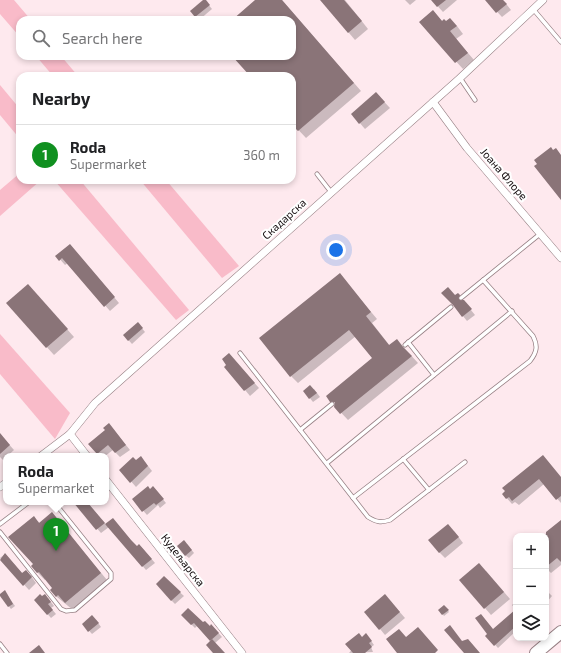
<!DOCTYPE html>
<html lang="en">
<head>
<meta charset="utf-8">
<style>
  :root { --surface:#fff; --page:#f6f6f6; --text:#202124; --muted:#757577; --line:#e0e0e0; --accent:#109020 }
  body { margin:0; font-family:"Exo 2",sans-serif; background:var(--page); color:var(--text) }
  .controls { position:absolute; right:12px; bottom:12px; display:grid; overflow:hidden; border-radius:8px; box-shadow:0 2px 6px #0003 }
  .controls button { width:36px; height:36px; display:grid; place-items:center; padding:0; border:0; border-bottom:1px solid var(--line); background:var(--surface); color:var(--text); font:20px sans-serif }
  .you { position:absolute; left:336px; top:250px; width:14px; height:14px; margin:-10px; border:3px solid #fff; border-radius:50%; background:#1a73e8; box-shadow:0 0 0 6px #1a73e833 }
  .badge { display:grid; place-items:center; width:26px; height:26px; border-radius:50%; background:var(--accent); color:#fff; font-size:13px; font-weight:700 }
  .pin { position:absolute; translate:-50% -33px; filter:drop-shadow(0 1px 2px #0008) }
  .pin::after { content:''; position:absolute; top:21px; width:14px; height:12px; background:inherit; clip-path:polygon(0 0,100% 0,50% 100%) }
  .popup { position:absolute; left:3px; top:453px; width:106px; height:52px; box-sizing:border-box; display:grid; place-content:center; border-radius:8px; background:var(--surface); filter:drop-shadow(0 1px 3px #0005); font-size:13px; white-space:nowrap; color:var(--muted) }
  .popup b { font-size:15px; color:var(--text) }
  .popup::after { content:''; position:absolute; left:50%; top:100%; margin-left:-8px; border:8px solid transparent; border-top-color:var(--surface) }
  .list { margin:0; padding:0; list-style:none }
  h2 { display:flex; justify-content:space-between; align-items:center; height:52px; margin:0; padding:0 16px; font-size:17px }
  h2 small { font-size:13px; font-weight:400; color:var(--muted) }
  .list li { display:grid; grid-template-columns:26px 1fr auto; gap:12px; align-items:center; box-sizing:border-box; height:60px; padding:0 16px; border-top:1px solid var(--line) }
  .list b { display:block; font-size:15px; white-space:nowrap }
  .list p { margin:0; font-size:13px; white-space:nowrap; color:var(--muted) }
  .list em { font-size:13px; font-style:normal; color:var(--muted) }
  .icon { flex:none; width:22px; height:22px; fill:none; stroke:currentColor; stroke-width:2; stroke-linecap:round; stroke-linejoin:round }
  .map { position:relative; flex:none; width:561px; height:653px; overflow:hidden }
  .search { position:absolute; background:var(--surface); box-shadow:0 2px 6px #0003; left:16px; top:16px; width:280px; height:44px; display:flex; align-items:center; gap:10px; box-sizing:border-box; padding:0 14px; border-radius:12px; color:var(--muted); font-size:15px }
  .panel { position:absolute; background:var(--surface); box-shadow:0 2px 6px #0003; left:16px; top:72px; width:280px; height:112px; border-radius:12px }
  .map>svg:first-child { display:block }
  .green { fill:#f9bbc9 }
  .shadow { fill:#0003 }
  .building { fill:#8a7478 }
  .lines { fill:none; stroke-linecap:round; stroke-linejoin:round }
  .lane-casing { stroke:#978085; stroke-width:5 }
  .street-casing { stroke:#978085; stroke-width:8 }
  .primary-casing { stroke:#978085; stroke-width:14 }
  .lane { stroke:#fff; stroke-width:3.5 }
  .street { stroke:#fff; stroke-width:7 }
  .primary { stroke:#fff; stroke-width:12 }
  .labels { text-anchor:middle; stroke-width:4; stroke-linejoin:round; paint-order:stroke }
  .street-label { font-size:11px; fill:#150d0f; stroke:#fff }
</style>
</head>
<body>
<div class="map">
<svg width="561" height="653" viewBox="0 0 561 653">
  <rect width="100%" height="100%" fill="#fee9ee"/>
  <g class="green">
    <polygon points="0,0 14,0 31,20 20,20 20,37 0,14"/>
    <polygon points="36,56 61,56 78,76 53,76"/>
    <polygon points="0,85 20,109 20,139 0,115"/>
    <polygon points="20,173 20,180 41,180 0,216 0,190"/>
    <polygon points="54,180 80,180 189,310 176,320"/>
    <polygon points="140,180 166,180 239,266 222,278"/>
    <polygon points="0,334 70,413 55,439 0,374"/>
  </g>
  <g class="shadow">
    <polygon points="257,0 282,0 361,91 306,138 292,123 292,76 251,76 234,56 292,56 292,20 234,20"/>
    <polygon points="321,0 345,0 368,29 355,40"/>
    <polygon points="405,0 416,0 410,5"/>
    <polygon points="432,0 457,0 443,12"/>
    <polygon points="486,0 503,0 511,10 502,17"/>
    <polygon points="208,4 212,9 199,20 192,11"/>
    <polygon points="433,11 442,21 457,26 463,34 456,39 474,60 463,69 420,22"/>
    <polygon points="376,93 390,108 365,129 352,114"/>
    <polygon points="75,251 119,303 110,311 68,263 65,265 57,256"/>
    <polygon points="340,275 377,319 372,323 390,346 397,340 418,363 348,420 330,401 374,359 356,336 298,383 291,376"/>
    <polygon points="35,293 74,337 54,355 7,303"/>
    <polygon points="458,294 475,315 467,321 454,305 455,296"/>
    <polygon points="141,327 145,332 132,344 124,335"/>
    <polygon points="234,360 259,388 250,396 226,367"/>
    <polygon points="314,389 320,397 313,402 304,391"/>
    <polygon points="113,429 130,450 120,457 113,450 105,456 100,456 97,454"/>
    <polygon points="0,434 14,450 3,460 0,457"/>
    <polygon points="543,457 561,478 561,503 544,484 519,505 515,502 512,504 503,494"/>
    <polygon points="136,461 145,462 152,471 136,487 121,470"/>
    <polygon points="150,490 156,491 166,503 160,508 158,505 147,515 133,499"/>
    <polygon points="74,502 92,502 89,504 106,525 116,523 137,547 142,548 155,563 146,570 109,527 101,533"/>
    <polygon points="34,518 40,523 58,521 107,580 73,610 57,597 51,590 54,588 46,578 45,580 38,573 34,564"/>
    <polygon points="560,522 561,565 551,573 546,568 546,536 543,536"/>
    <polygon points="454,531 463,543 445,558 439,552"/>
    <polygon points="187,544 194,553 189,558 185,555"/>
    <polygon points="5,554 23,574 31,576 36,583 29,590 0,558"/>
    <polygon points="486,571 510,599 491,615 461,580"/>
    <polygon points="164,578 184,596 175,604 171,600"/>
    <polygon points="546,590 552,596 546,603"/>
    <polygon points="5,592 15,606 11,609 0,595"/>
    <polygon points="48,598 54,606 51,608 56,614 51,618 35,600"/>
    <polygon points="390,601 405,618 385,635 380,629"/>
    <polygon points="516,601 516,631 498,648 487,636 516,610 512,605"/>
    <polygon points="444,606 449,612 444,616 440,610"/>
    <polygon points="182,615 210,627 211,625 222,637 215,643 224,653 214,653 211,641 197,626 195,628"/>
    <polygon points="96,620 101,627 92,634 83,624"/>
    <polygon points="362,638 369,638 374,645 371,647 373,652 349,653"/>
  </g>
  <g class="building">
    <polygon points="203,0 206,0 210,5 195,17 190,11"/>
    <polygon points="255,0 282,0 354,83 298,131 292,125 292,76 250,76 232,56 292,56 292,20 232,20"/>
    <polygon points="320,0 344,0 362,21 348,33"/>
    <polygon points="431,0 446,0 437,7"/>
    <polygon points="485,0 503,0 507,4 496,13"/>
    <polygon points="433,10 442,21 444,19 446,21 450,18 457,26 450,31 468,53 455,63 419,22"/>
    <polygon points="376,92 385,102 359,124 351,114"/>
    <polygon points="551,147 553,150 556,148 561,155 561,200 534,166 537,164 534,160"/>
    <polygon points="70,244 115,297 104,307 62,258 59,261 55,256"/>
    <polygon points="340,273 371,312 366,316 389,345 397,339 403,347 412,356 340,414 334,407 335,402 330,402 326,396 372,358 349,330 290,377 259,338"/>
    <polygon points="28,284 68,329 46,348 6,303"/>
    <polygon points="448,287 455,295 458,293 460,295 459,300 464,300 472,309 462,317 453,305 441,293"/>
    <polygon points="138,322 143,328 128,341 123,335"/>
    <polygon points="229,353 255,383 244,391 224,367 226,365 222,359"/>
    <polygon points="310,385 317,393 309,399 303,391"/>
    <polygon points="109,423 126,445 115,453 108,445 97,454 88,444 105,430 103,428"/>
    <polygon points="0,433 10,445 0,454"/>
    <polygon points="543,455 561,477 561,496 556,500 539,479 512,501 509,497 506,499 502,494 505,491 502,488"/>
    <polygon points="141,456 148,466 130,483 119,470 133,457 136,460"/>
    <polygon points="148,486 150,489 153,486 164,499 156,505 154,503 142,512 132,499"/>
    <polygon points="73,502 87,502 105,523 96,530"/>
    <polygon points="52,512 101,573 65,603 58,595 56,597 50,590 52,588 39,572 37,573 31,566 33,564 8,537 34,516 39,523"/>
    <polygon points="113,518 131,540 137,546 139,544 152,559 142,567 105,524"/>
    <polygon points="561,520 561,562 557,558 546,567 546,532"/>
    <polygon points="448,524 459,537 439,553 428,540"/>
    <polygon points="184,540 192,550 185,556 177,546"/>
    <polygon points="5,553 22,573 26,570 32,577 23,586 0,560"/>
    <polygon points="479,563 504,592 484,609 459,580"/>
    <polygon points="164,576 181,592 171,601 156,584"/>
    <polygon points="5,590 13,604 8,607 0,596 0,594"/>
    <polygon points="40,594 42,596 45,594 51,602 48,604 53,610 47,615 34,600"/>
    <polygon points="385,594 400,612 379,630 364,612"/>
    <polygon points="444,605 449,610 442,615 438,610"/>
    <polygon points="188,608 203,622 205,621 210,626 211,624 219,633 210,641 194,623 191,625 181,615"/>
    <polygon points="516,609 516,626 494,646 485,636 487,634 475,618 481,614 493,629"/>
    <polygon points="92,615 99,623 88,632 82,624"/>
    <polygon points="450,625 462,641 468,639 480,653 464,653 444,630"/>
    <polygon points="418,627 438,650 435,653 397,653 386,639 399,629 406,637"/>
    <polygon points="359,633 362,637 366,633 372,641 369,643 372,647 365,653 353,653 345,644"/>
    <polygon points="212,639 225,653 213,653 206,645"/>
    <polygon points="39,645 45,653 29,653"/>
  </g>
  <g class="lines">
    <defs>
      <g id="lane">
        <polyline points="533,9 561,42"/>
        <polyline points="460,78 475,100"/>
        <polyline points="317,174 331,192"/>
        <polyline points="461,298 540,234"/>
        <polyline points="408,342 434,375"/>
        <polyline points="405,345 451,307"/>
        <path d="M240 353 368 517C376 522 381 523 390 520L465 462"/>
        <polyline points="300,430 332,404"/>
        <polyline points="403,459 429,490"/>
        <polyline points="327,463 512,311"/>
        <path d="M353 498 530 361C537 352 538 346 533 336L483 280"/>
        <polyline points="0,524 29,502"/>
        <polyline points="0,532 61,609 66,611 75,610 111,579 111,573 54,502"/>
        <polyline points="0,644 7,653"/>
      </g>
      <g id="street">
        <polyline points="433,102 467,148 561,258"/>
        <polyline points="70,434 87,456"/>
        <polyline points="41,456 70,434 95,403 460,78 543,0"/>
        <polyline points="106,480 242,653"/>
        <polyline points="0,487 6,483"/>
      </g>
      <polyline id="primary" points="536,653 561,632"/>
    </defs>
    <use href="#lane" class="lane-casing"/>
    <use href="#street" class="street-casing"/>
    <use href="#primary" class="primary-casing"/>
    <use href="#lane" class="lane"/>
    <use href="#street" class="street"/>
    <use href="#primary" class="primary"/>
  </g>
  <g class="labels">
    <g class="street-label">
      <text transform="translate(504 174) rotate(49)" y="4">Јоана Флоре</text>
      <text transform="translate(284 219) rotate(-42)" y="4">Скадарска</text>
      <text transform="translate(183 560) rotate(52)" y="4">Кудељарска</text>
    </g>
  </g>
</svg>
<div class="controls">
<button>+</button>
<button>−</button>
<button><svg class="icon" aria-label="layers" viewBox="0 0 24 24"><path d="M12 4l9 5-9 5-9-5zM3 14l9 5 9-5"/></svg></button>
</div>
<div class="you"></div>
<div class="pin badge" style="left:56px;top:551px">1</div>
<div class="popup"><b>Roda</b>Supermarket</div>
<div class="search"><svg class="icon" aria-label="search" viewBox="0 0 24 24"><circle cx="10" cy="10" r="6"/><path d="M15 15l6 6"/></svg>Search here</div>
<section class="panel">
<h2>Nearby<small></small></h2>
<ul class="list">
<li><span class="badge">1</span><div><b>Roda</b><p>Supermarket</p></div><em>360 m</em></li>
</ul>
</section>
</div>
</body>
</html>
